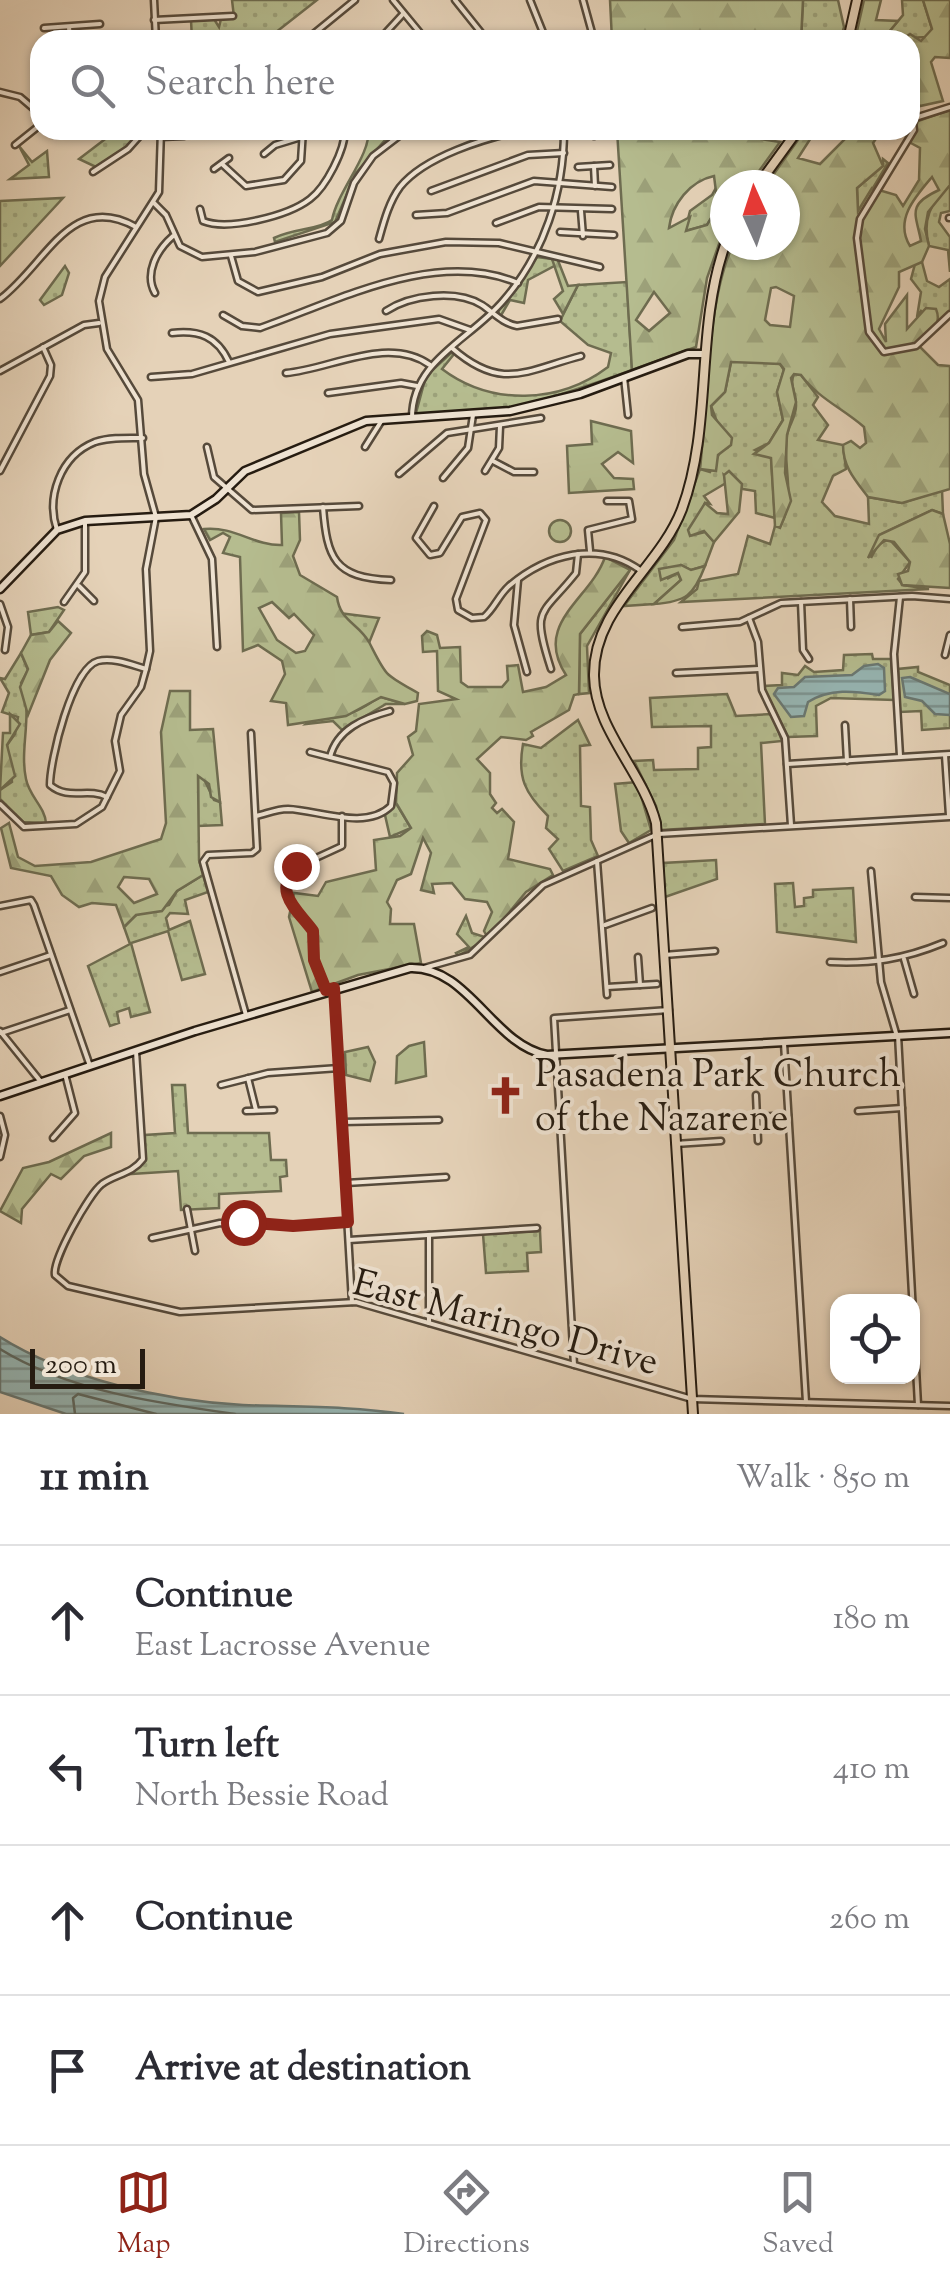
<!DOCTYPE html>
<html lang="en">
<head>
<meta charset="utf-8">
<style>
  :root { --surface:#fff; --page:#f2f2f3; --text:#2b2b33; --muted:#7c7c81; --line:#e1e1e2; --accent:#8f2418 }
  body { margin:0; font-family:"Sorts Mill Goudy",serif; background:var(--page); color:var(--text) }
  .controls { position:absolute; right:30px; bottom:30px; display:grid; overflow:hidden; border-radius:20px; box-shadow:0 2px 8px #0004 }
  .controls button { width:90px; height:90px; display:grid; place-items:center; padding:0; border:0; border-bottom:2px solid var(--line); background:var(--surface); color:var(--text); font:50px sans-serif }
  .compass { position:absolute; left:710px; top:170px; width:90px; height:90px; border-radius:50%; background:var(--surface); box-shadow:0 2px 8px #0004; rotate:357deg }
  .scale { position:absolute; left:30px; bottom:25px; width:115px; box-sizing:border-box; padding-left:10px; border:5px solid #261c11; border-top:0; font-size:28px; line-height:35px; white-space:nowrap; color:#261c11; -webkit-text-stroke:8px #eee2d1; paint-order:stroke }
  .stop { position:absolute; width:30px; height:30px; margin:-22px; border:8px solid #8f2418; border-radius:50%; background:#fff }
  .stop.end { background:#8f2418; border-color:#fff; box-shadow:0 2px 10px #0008 }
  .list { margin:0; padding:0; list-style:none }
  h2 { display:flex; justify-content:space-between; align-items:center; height:130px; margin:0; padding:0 40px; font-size:42px }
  h2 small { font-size:32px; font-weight:400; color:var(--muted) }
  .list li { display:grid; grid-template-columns:65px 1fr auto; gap:30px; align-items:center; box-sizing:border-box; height:150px; padding:0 40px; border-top:2px solid var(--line) }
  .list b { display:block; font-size:38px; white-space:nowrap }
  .list p { margin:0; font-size:32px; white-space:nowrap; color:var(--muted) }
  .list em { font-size:32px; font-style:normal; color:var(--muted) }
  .icon { flex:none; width:55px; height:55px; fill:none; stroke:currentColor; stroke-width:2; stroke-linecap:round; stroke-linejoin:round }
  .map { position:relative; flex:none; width:950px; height:1414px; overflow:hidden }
  .search { position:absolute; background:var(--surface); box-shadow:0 2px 8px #0004; left:30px; right:30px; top:30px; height:110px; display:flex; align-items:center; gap:25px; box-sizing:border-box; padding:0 35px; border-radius:30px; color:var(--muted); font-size:38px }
  .sheet { height:730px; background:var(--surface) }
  nav { display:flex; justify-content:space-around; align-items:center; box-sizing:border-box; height:140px; border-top:2px solid var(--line); background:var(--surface); font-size:28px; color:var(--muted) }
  nav a { display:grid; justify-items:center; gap:5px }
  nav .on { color:var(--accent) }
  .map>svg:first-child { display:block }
  .grass { fill:url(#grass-dots); stroke:#6e6c50; stroke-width:2.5 }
  .forest { fill:url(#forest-firs); stroke:#6e6c50; stroke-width:2.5; fill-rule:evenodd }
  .garden { fill:#b5bc8f; stroke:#6e6c50; stroke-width:2.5 }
  .water { fill:url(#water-rules); stroke:#697873; stroke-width:2.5 }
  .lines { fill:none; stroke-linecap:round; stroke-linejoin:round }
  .shore { stroke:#5e6962; stroke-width:2.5 }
  .street-casing { stroke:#564a3b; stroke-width:9 }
  .secondary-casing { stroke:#261c11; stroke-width:11 }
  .primary-casing { stroke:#261c11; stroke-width:12 }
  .street { stroke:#eee2d1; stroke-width:4 }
  .secondary { stroke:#eee2d1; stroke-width:6 }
  .primary { stroke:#e5d2b8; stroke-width:8 }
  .route { stroke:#8f2418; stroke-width:12 }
  .labels { text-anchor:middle; stroke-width:8; stroke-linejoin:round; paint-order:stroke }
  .poi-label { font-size:38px; fill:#261c11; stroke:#eee2d1; text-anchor:start }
  .street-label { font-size:38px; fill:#261c11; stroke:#eee2d1 }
</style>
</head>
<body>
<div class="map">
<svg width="950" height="1414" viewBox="0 0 950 1414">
  <defs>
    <pattern id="grass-dots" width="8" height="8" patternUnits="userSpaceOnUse" patternTransform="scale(2.5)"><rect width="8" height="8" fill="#b5bc8f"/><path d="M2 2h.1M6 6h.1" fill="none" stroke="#9ca17a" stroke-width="1.8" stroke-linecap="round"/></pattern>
    <pattern id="forest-firs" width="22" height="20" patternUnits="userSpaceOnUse" patternTransform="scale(2.5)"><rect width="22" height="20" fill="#b5bc8f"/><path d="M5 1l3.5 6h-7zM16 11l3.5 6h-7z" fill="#9ca17a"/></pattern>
    <pattern id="water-rules" width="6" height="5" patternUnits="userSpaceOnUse" patternTransform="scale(2.5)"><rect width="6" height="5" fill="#96b6b4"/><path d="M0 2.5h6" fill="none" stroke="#7a9391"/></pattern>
  </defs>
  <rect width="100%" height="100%" fill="#e5d2b8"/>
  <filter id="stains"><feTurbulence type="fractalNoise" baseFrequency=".002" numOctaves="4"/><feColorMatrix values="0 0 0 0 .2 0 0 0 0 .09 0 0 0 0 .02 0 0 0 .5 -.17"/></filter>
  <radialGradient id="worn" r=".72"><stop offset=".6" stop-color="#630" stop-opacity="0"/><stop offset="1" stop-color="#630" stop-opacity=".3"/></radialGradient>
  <g class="grass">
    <polygon points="232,0 317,0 266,40 192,40 191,20 214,19 219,27 221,19 234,17"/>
    <polygon points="803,0 838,0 844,27 840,40 801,40"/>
    <polygon points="902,0 923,0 932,29 928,37 861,40 864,32 888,33 903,15"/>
    <polygon points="117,130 141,130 128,146 96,167 79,159"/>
    <path d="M368 130H381L386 139 356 173 335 222 275 242 274 238C295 228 318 230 332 220 337 192 372 153 368 130Z"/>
    <polygon points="19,146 32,162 47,151 49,177 10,179 29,165"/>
    <polygon points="883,159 888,163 858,213 857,188 883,166"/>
    <polygon points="718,184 718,207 707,225 685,231 690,211 712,195"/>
    <path d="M950 185V211L941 213 939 222 950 237V272L948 250 929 246C922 220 930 203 950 185Z"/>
    <polygon points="63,198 0,266 0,201"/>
    <polygon points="537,257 552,259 556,265 528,280 524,303 510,300 500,317 498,310"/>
    <polygon points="922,262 927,281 939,287 950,279 950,316 937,327 921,311 917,317 921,292 911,279 915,264"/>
    <polygon points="65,266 69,273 62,295 44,305 40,300"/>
    <path d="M627 282 632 370C564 395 489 421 416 413L426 376 451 353 454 354 442 369C491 406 559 404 608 367L611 353 588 345 560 321 578 285Z"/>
    <polygon points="738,359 780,364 784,370 777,392 783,420 769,443 755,450 771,458 775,518 756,513 755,491 743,489 724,475 726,483 704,496 710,504 705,503 693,535 705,532 714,542 705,566 691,570 681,565 667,579 678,573 681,580 654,604 624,606 674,540 700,469 710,472 721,450 727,448 711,406 725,392 731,362"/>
    <path d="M794 374 801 375 818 397 813 405 828 425 818 440 843 445 846 469 833 476 822 502 835 516 869 524 868 497 902 503 942 490 943 514 932 510 880 535 871 558 878 545 889 539 910 562 898 579 903 585 929 589 681 602 697 589 699 581 738 574 748 536 770 544 775 526 780 527C797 496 782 469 787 435 789 424 797 416 796 404 796 392 789 385 794 374Z"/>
    <polygon points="630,570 587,646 589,693 579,694 580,634"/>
    <polygon points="58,607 64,610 49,632 31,635 28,612"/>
    <polygon points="339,613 379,618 369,643 364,640"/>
    <path d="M21 653 28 670 21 683C34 712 19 747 26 779 29 796 45 807 46 823L23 822 0 799V790L12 782 7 745 15 734 18 717 2 712 9 693 0 678 5 679Z"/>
    <polygon points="872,654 873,659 891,659 894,700 831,698 816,706 817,736 788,737 763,686 782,685 782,673 798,675 805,666 814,672 843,670 844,655"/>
    <polygon points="918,667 918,672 950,685 950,728 922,730 921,711 900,712 898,669"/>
    <polygon points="727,694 736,716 772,714 782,741 761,743 765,824 661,830 656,806 634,761 653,760 654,770 698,769 698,748 711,747 711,726 652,727 650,698"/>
    <path d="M381 697 405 704H386L342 730 333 721 306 724C318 714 326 719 340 716 355 714 367 704 381 697Z"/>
    <path d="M578 720 590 745 580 746 581 806 590 807 591 840 598 856 563 871 549 849 558 839 546 828 548 816C525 793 517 778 523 744L541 748Z"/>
    <polygon points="198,776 203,777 214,800 220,802 222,825 198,826"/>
    <polygon points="637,782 651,830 629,843 621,831 615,784"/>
    <polygon points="396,803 411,828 390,837 385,815"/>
    <polygon points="716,860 717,879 665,897 663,863"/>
    <polygon points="203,875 208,892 185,900 188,914 170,913 166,918 169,930 190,921 205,974 182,980 168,931 131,943 150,1012 131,1017 129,1008 117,1012 119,1023 110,1026 88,966 130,944 124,927 136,915 169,905 177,891"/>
    <polygon points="793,883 795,907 804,906 804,898 813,897 813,890 853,888 856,942 777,932 775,884"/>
    <polygon points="466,916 472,933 488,938 458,956 456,953 469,947 457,934"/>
    <polygon points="368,1047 375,1062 370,1081 346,1075 345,1052"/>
    <polygon points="172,1085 185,1085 188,1133 269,1133 271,1160 286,1160 287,1176 280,1177 281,1191 219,1194 219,1208 181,1210 178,1171 131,1174 144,1161 145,1135 175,1133"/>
    <polygon points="540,1231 541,1252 527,1253 528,1271 486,1273 483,1234"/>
  </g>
  <g class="forest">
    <polygon points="610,0 803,0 801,40 612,40"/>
    <polygon points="864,0 881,0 876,20 898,21 888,33 864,32 861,40 855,40"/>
    <polygon points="923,0 950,0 950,58 935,57 931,62 943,101 920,106 912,97 916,69 910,67 910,40 901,40 910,34 921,41 932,29"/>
    <path d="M950 110V185L928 212 925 229 929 246 922 262 899 272V287L879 329 886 342 885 324 907 295V329L926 308 936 309C943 326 929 335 919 346L938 365 950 366V489L902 503 868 497C855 480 843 467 843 445L851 441 860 448 866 443 864 427C842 408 818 398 801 375L794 374 791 378 796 402 787 435 785 473 791 501 780 528 775 526 771 458 754 454 769 443 783 420 777 392 784 369 780 364 731 362 725 392 711 406 712 415 732 438 731 445 718 455 716 471 700 469C707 407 707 299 733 245H785V185H766L805 130H816L798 158 820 164 845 139 846 130H882L873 143 883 166 857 188 858 211 872 188 896 195 903 206 919 180 920 148 909 142 918 121ZM932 177 939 190C906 205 916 214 921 241L910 246C894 220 915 197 932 177ZM776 287 794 296 790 327 770 325 765 320 771 288Z"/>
    <path d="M617 130H761V139L780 142 749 185H725V227L707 278 696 347 632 370ZM714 176 718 207 707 225 686 231 690 217 669 228C672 204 690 181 714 176ZM654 292 670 313 649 331 636 320Z"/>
    <polygon points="557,258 568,286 578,285 563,314 554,299 563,291 552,259"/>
    <polygon points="591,421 631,431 633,463 618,452 602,464 614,478 633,479 634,489 569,493 567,446 592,444"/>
    <polygon points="729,471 742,484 739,512 714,542 704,531 690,536 688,530 705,503 717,513 728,514 724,475"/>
    <polygon points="932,510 943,514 950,544 950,588 902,585 898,574 908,571 910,562 894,542 884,540 868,558 879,535"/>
    <path d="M299 512 300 540 293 556 300 575 337 597C340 621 358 623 369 642 387 677 383 673 418 693L417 701 405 704 381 697 346 716 288 725 286 703 271 701 285 674 282 661 258 645 243 651 240 557 223 553 230 537 223 533 210 540 204 529C235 526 254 546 282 545L281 513ZM272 602 289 618 294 614 314 635 305 651 296 653 277 640 259 608Z"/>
    <path d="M605 557 630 570 580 634 579 694 574 695 569 710 531 732 533 736 526 740 501 737 477 759 490 773V794L496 803 492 808 497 813 502 809 514 822 508 859 550 869 553 875 526 892 488 938 484 931 492 912 487 902 465 899 452 883 432 884 434 893 421 890 431 853 423 838 411 874 397 880 387 902 391 909 390 924H414L421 963 358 975 312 992 289 917 294 893 318 896 326 882 376 870 374 840 400 836 411 828 396 803 397 773 413 755 408 737 416 731 419 704 456 699 438 691 437 651 423 652 422 636 427 631 437 635 440 648 460 647 461 682 468 687H502L508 680 507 666 518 665 523 692 546 687 566 675C532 623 591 599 605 557Z"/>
    <path d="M681 565 691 570 705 566C694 595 686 602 654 604L681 580 678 573 661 580 659 569Z"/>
    <polygon points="58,621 71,633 50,660 28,715 20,687 28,669 21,653 31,635 49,632"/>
    <path d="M170 691H190V730L213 729 220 802 211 797 209 784 198 776 199 860 203 875 177 891 162 911 136 915 124 927 116 905 92 903 79 907 62 895 51 876 11 868 1 828 9 823 18 857 35 866 91 862 161 839 166 823 161 732ZM124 877 149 879 157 894 134 903 118 887Z"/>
    <polygon points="10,714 20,724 7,745 15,776 0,790 3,733 10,733"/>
    <polygon points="111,1133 111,1147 84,1156 61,1179 51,1174 22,1209 21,1223 0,1211 23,1168 49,1162"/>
  </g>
  <g class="garden">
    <circle cx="560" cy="531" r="11"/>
    <polygon points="424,1042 426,1076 396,1083 397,1056 409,1046"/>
  </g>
  <g class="water">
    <path d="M878 664 884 668 885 691 879 695C854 691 830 688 808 702L804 716 791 717 774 694 778 688 794 687 805 677 852 675 864 666Z"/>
    <polygon points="910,677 950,694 950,715 935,714 922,701 905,697 902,678"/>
    <path d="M0 1337C67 1379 165 1401 243 1405 297 1407 351 1406 404 1414H66L0 1392Z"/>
  </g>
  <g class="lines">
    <g class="shore">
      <path d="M0 1349C68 1391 157 1403 235 1414"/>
      <polyline points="75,1414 73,1398 78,1394 156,1414"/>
    </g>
    <defs>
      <g id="street">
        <polyline points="154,0 156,40"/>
        <polyline points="393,0 426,40"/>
        <polyline points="455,0 487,40"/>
        <polyline points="530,0 546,40"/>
        <polyline points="583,0 594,40"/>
        <polyline points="154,20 233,16"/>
        <polyline points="69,27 70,40"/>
        <polyline points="44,28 100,24"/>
        <polyline points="318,31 323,40"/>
        <polyline points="306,40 355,0"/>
        <polyline points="379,40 403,14"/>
        <polyline points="0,92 20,97 40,114"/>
        <polyline points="910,102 914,130 860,219 857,238 869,332 884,352 916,346 950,314"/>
        <polyline points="915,118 950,107"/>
        <polyline points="384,130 392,139"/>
        <polyline points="594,130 594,136"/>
        <polyline points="161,137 184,136 192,130"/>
        <polyline points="15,145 40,125"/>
        <polyline points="264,154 275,145 324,130"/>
        <polyline points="222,164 246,186 284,180 301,161 303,130"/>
        <polyline points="594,166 595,186"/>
        <polyline points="578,167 610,165"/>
        <polyline points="214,169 229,158"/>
        <polyline points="93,172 128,149 145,130"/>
        <polyline points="431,191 528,155 564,153"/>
        <polyline points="154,203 166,215 180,246 202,257 255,252 327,233 341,221 354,183 373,156 407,130"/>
        <path d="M200 209 203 221C228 231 288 216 310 199 326 187 345 150 345 130"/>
        <polyline points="581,211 583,236"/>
        <polyline points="416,215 447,213 534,181 612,187"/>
        <polyline points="949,218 950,218"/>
        <polyline points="496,223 539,207 612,209"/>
        <polyline points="560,232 614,235"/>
        <path d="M379 239C384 221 389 202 400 187 425 156 486 138 523 130"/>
        <polyline points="231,256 238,281 258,292 322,277 380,254 446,242 499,243 600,267"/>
        <path d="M155 293C144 273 157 250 173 236"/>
        <path d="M0 299C46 265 70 190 136 227"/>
        <path d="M386 311C410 295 456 289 482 305 494 313 502 323 517 326L558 319"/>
        <path d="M223 315 242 326 260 328C337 301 436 248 518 283"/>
        <path d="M172 333C199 330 217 336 229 362"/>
        <path d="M452 348C502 392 527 370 581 356"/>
        <polyline points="0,371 84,325 99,323"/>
        <path d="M286 373C331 369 388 335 430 365"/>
        <polyline points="151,377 192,374 330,334 439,319 470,330"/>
        <polyline points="624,377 628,415"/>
        <polyline points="328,393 401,383 417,386"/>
        <path d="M412 418C412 360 470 340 503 301 544 254 564 192 564 130"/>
        <polyline points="207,447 214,477 252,510 359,506"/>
        <polyline points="365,447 382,420"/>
        <polyline points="493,461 514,472 534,472"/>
        <polyline points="0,471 50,376 51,365 43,347"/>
        <polyline points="485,471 499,448 500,426"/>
        <polyline points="399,474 447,433 541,418"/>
        <polyline points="443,478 468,448 473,415"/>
        <path d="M434 506 416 538 430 555 440 553 462 517 480 513 486 520 456 599 458 610 472 618 484 617C494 609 498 596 509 586 547 554 598 540 640 570"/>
        <path d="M323 507C327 558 334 578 391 580"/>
        <polyline points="191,515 212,559 217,647"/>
        <path d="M57 530C46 497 60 456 95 442 110 437 128 438 143 438"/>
        <polyline points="590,551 588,530 632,519 629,501 607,501"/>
        <polyline points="518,580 514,625 527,672"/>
        <polyline points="79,586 94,601"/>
        <polyline points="900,597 894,654 900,756"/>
        <polyline points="850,599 851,627"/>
        <polyline points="64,602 85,572 85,521"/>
        <polyline points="801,602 803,650 809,659"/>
        <polyline points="0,604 8,627 5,650"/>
        <polyline points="749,618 758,642 762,690 785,738 791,825"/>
        <polyline points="682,627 740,622 781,603 912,596 950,599"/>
        <polyline points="945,655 950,635"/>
        <path d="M551 669C531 606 541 617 576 573L578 554"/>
        <polyline points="676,673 759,669"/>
        <polyline points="845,725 847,761"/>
        <polyline points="945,755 949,815"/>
        <path d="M330 757C337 729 364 718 390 711"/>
        <polyline points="787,764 950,754"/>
        <path d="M107 797C87 787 69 801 50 785 50 760 72 668 98 661 113 657 132 665 146 669"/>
        <polyline points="0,804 24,827 76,824 102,807 120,771 115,741 121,715 141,687 146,669 150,651 146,569 156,517 144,474 138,400 107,349 99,301 105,277 159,192 161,130"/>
        <path d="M256 816C266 814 276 809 288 809 318 810 366 831 391 806L394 783 388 772 310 752"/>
        <polyline points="597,861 607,995"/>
        <polyline points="871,871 881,982 896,1033"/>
        <polyline points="915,897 950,898"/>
        <polyline points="0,906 31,900 34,905 90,1066"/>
        <polyline points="605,925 652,908"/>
        <polyline points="664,955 715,951"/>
        <polyline points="638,957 640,985"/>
        <polyline points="904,959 914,994"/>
        <path d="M830 962C872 964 904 959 943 943"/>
        <polyline points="424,968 470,955 543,885 658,834 950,817"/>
        <polyline points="0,972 51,955"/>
        <polyline points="607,987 657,984"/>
        <path d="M326 990 314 959 313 931C297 909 278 900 292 869L342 846V816"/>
        <polyline points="334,992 352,1302"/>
        <polyline points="246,1015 203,862 208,855 252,853 257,849 251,733"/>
        <polyline points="0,1031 41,1082"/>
        <polyline points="1,1033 70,1010"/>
        <polyline points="898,1035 918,1405"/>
        <polyline points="784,1043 806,1402"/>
        <path d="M136 1051 143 1159C132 1174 116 1174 102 1184 89 1194 52 1260 55 1275L68 1286 180 1312 356 1302 692 1399 950 1406"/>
        <polyline points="248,1078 256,1110"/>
        <polyline points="221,1085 268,1073 339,1068"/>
        <polyline points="756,1095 758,1141"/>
        <polyline points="246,1111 274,1110"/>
        <polyline points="858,1111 902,1108"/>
        <polyline points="0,1116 5,1135 0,1157"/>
        <polyline points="758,1117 788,1115"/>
        <polyline points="342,1122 439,1120"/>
        <polyline points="53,1138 75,1113 65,1074"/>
        <polyline points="675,1144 721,1141"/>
        <polyline points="346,1183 446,1177"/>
        <polyline points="187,1209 195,1251"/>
        <polyline points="429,1235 429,1323"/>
        <polyline points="152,1238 220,1223 293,1226 348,1222"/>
        <polyline points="349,1240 537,1228"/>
        <polyline points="574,1365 554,1018 669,1010"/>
      </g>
      <g id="secondary">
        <polyline points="0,589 57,530 85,521 191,515 216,499 245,471 366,421 510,411 580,394 688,354 704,354"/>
        <path d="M0 1096 195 1031 410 968C468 966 493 1045 547 1055L950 1033"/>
      </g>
      <g id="primary">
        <polyline points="848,40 857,0"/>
        <polyline points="758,185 798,130"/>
        <path d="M693 1414 656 823C643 772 595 730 594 676 593 607 659 569 682 509 713 425 695 330 725 245"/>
      </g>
    </defs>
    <use href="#street" class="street-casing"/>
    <use href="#secondary" class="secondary-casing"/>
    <use href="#primary" class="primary-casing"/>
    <use href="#street" class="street"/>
    <use href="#secondary" class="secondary"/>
    <use href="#primary" class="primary"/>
  </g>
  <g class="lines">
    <path class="route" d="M243 1222 293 1226 348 1222 334 988 326 990 314 960 313 931C298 910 272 893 296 866"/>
  </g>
  <defs>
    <symbol id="church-bare" viewBox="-9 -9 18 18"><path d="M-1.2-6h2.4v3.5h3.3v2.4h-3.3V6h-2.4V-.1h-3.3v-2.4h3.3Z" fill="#8f2418" stroke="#eee2d1" stroke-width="2.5" paint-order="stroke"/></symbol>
  </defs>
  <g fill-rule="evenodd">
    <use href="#church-bare" x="478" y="1068" width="55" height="55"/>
  </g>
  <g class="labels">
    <g class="poi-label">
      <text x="535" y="1086">Pasadena Park Church<tspan x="535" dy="44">of the Nazarene</tspan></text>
    </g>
    <g class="street-label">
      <text transform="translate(506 1321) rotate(15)" y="13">East Maringo Drive</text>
    </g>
  </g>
  <rect width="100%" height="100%" filter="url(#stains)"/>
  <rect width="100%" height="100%" fill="url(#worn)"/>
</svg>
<div class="controls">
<button><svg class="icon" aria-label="locate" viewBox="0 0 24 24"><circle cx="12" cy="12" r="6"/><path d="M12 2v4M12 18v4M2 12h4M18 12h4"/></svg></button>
</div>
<svg class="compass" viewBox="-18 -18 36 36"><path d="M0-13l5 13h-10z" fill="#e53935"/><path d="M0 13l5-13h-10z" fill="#7c7c81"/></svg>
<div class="scale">200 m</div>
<div class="stop" style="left:243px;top:1222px"></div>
<div class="stop end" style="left:296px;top:866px"></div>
<div class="search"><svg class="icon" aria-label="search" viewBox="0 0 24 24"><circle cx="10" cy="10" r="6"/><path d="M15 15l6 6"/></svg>Search here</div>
</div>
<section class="sheet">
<h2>11 min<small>Walk · 850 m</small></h2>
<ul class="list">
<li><svg class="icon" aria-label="ahead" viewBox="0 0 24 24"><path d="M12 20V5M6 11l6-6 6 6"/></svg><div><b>Continue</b><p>East Lacrosse Avenue</p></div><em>180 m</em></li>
<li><svg class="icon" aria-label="left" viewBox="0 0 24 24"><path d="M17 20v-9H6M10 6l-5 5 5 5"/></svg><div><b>Turn left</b><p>North Bessie Road</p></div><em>410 m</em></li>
<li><svg class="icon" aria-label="ahead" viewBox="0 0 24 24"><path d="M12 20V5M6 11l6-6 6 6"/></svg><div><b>Continue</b></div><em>260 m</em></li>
<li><svg class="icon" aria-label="arrive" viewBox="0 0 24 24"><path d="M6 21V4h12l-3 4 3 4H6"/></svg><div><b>Arrive at destination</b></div></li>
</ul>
</section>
<nav>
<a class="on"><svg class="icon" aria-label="map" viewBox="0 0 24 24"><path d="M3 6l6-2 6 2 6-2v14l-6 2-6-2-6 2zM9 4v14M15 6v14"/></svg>Map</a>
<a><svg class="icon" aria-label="directions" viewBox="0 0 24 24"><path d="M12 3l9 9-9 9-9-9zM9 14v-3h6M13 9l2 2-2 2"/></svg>Directions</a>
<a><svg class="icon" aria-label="saved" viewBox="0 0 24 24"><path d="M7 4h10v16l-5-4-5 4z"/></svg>Saved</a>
</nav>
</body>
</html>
